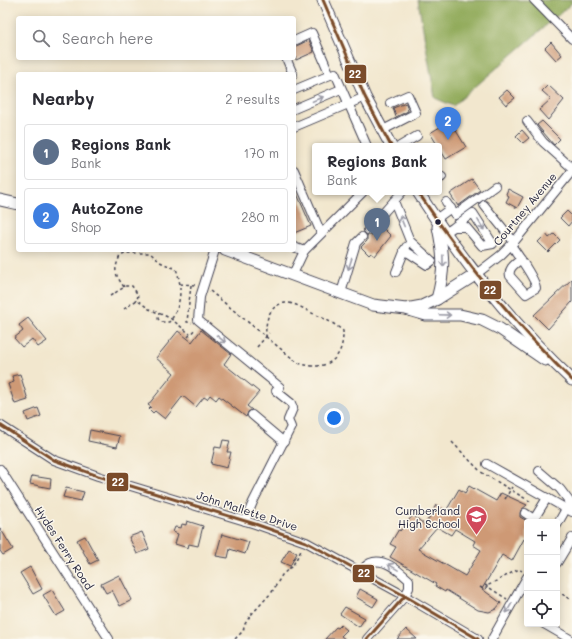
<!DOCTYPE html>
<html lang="en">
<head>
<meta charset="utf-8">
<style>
  :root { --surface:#fff; --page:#f2f2f3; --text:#2b2b33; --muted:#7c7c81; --line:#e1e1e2; --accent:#b45309 }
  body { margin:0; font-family:Mali,sans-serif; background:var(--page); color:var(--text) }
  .controls { position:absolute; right:12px; bottom:12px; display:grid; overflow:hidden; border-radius:4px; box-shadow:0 2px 10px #0003 }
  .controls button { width:36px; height:36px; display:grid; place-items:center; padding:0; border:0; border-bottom:1px solid var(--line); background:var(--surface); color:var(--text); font:20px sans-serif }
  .you { position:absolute; left:334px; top:418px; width:14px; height:14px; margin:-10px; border:3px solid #fff; border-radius:50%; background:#1a73e8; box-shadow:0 0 0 6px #1a73e833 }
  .badge { display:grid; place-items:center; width:26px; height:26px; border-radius:50%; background:var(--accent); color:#fff; font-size:13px; font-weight:700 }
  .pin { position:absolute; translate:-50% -33px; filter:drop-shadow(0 1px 2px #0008) }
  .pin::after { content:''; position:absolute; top:21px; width:14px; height:12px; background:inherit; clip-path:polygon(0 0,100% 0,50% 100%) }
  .popup { position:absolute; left:312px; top:143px; width:130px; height:52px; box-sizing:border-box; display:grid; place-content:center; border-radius:4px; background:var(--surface); filter:drop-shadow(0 1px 3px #0005); font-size:13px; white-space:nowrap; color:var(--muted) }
  .popup b { font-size:15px; color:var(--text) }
  .popup::after { content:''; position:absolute; left:50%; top:100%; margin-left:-8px; border:8px solid transparent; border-top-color:var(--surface) }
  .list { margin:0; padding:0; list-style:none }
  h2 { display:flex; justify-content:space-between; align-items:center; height:52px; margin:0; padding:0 16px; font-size:17px }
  h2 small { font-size:13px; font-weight:400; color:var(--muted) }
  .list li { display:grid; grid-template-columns:26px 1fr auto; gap:12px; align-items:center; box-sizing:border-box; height:56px; margin:0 8px 8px; padding:0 8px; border:1px solid var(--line); border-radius:4px }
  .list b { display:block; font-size:15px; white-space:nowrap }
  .list p { margin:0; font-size:13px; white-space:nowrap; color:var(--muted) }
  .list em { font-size:13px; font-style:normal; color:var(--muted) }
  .icon { flex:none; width:22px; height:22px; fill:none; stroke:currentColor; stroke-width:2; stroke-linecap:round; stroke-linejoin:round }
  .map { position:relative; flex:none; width:572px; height:639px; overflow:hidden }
  .search { position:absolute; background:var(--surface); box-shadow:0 2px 10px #0003; left:16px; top:16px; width:280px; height:44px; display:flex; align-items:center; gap:10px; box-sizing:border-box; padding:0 14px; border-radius:4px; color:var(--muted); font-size:15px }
  .panel { position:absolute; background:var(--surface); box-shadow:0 2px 10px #0003; left:16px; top:72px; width:280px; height:180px; border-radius:4px }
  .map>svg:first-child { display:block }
  .forest { fill:#92ab5c; stroke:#5a664c }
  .building { fill:#ce9974; fill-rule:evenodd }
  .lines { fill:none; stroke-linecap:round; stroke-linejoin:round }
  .minor-casing { stroke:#414051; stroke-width:10 }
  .major-casing { stroke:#414051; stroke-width:13 }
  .path { stroke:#414051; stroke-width:1.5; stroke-dasharray:3 3; stroke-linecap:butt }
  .minor { stroke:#fff; stroke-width:8 }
  .major { stroke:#fff; stroke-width:11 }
  .bus-1-casing { stroke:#fbf7ec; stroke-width:6 }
  .bus-1 { stroke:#7a4b2a; stroke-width:3 }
  .oneway { stroke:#9c9ca7 }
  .bus-dot { fill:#22223b; stroke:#fbf7ec; stroke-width:1.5 }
  .labels { text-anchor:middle; stroke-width:3; stroke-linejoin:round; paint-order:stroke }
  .street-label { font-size:11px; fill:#22223b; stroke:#fbf7ec }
  .poi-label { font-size:11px; fill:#22223b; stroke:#fbf7ec; text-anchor:end }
  .line-badge { stroke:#fbf7ec; stroke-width:1.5 }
  .badge-label { font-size:11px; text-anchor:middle; font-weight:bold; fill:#fff }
</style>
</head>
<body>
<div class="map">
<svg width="572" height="639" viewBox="0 0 572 639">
  <rect width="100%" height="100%" fill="#fbf7ec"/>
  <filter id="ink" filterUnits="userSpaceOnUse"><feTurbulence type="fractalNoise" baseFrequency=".025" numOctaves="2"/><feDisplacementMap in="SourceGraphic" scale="8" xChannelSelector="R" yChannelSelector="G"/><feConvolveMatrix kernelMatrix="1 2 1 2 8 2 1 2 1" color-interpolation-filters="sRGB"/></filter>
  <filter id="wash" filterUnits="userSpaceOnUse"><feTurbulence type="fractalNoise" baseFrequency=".012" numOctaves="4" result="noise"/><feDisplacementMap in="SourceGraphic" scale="16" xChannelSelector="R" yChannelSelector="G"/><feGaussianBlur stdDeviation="0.9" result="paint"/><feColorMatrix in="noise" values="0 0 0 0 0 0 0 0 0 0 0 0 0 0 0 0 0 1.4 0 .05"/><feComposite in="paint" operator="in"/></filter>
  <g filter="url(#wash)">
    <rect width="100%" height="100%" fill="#f2e7ce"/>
    <polygon class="forest" points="418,0 572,0 572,3 453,106 435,98"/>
    <g id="blocks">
      <g class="building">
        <polygon points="309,40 314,52 296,60 294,47"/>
        <polygon points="551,42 562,55 556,60 545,48"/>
        <polygon points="548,85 564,100 548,120 539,110 551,99 542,91"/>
        <polygon points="507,90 515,98 506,105 499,97"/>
        <polygon points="406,103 408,111 396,117 393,108"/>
        <polygon points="450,121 466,147 446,159 430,133"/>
        <polygon points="542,121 560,139 554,145 537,125"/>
        <polygon points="522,130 529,138 523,143 516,136"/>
        <polygon points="472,179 480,190 458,206 450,194"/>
        <polygon points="294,187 311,226 294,233"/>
        <polygon points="508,189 523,197 517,208 506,202 509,196 506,194"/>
        <polygon points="567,211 572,216 572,221 568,226 560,218"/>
        <polygon points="381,226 391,236 375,256 371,253 369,255 361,247 367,241 367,235 372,235"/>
        <polygon points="546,234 549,238 554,234 560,240 548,252 538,242"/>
        <polygon points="572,279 572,302 548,329 534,315"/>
        <polygon points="28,318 47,341 38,347 32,339 22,347 14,338 23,331 19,325"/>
        <polygon points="201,330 231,354 224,364 259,392 247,406 252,410 248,412 246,417 219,396 216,400 210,395 207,399 204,397 196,407 183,396 165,419 155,411 153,413 149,409 151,407 148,405 174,373 156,358 178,331 192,342"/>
        <polygon points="20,374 28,400 15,404 8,384 14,382 12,376"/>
        <polygon points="38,408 41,416 28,421 25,413"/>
        <polygon points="90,430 120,436 117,447 88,441"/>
        <polygon points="223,440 230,441 227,452 231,452 227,468 211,464 215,447 221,448"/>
        <polygon points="32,476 51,479 50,488 30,484"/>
        <path d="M469 486 496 501 501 493 527 505 521 510 520 513V517L527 521V541L524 539 512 561 502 555 482 589 501 603 496 609 489 612 478 610 446 590 445 592 435 586 436 584 390 557 396 547 390 544 399 529 400 531 413 515 425 525 436 505 446 511 459 489 465 493ZM437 527 451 535 455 529 475 541 473 545 481 550 465 576 418 549Z"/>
        <polygon points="66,488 84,492 81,501 63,497"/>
        <polygon points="187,521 203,526 198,546 189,544 188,548 175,544 178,534 173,532 175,527 181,528 182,524 186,525"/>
        <polygon points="0,528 13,549 3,555 0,551"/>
        <polygon points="142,532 149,549 137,554 129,537"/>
        <polygon points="222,534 249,542 245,554 230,549 228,558 216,556"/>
        <polygon points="85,536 98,560 90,564 77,540"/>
        <polygon points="289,549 297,553 290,566 281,562"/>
        <polygon points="30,567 42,589 33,594 20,573"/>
        <polygon points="119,575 132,600 120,606 112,590 106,593 101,584"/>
        <polygon points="360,589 378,599 373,607 356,597"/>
        <polygon points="52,590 65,611 56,616 43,595"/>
        <polygon points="345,607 365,618 359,627 340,614"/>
        <polygon points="341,625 347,630 341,636 345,639 325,639 336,627 338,628"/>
        <polygon points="406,629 417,639 397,639"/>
      </g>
    </g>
  </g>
  <g filter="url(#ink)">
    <use href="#blocks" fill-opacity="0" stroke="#414051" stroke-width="1"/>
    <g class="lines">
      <defs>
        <g id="minor">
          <polyline points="534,0 572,39"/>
          <polyline points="294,41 312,33 330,75"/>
          <polyline points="286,58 293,74"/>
          <polyline points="294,90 335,73 367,146"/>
          <polyline points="294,109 341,89"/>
          <polyline points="527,121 543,142 572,168"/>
          <polyline points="294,127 365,97"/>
          <polyline points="383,130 416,113 408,95 390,103"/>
          <polyline points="400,146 417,136"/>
          <polyline points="294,170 321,233"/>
          <polyline points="439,179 442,177"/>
          <polyline points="394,201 410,241 432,261 427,265 404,250"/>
          <polyline points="446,202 455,215 495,186"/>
          <polyline points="484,205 514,242"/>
          <polyline points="436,219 451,208"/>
          <polyline points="368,230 402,192"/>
          <polyline points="445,233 454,227 455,226 473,213 493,244 482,246 466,227 454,227"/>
          <path d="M511 245C516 252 538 283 536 288L526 294 510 276C508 268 515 264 521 259"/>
          <polyline points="294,247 304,251"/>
          <polyline points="215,250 200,297 198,320 280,387 276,391 291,403 293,408 288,420 291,427 253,502 245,521"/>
          <polyline points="396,272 406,247"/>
          <polyline points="293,274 304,251 363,192"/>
          <polyline points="475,275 501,255 514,242 572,171"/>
          <polyline points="341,293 356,243 362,237"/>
          <polyline points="252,415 284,442"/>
          <polyline points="0,425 54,460 98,476 255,524 306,542 405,596 478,639"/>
          <polyline points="487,464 572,512"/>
          <polyline points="0,469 109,639"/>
          <polyline points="539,471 560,489 572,505"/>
          <polyline points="525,513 534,519 547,498"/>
          <polyline points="557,525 566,509"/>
          <polyline points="557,563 572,538"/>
          <path d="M360 571C363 569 367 564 370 563 384 557 399 571 409 580V588L405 596 367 639"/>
          <polyline points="544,624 570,639"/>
          <polyline points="492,639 527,577"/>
        </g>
        <g id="major">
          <polyline points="323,0 365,97 391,146"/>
          <path d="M418 192C462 261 513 324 572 380"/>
          <polyline points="0,200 18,204"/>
          <polyline points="225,250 373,305 406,309 422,306 437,299 475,275"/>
          <path d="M437 299C445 270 444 256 438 227"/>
          <polyline points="409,310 426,315 460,315 482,320 500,329 545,360"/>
        </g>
      </defs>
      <use href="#minor" class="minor-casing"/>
      <use href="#major" class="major-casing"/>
      <g class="path">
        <polyline points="180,284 196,285"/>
        <polyline points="191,285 187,322 192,323"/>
        <path d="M124 287C115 274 113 271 120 256L127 253H150L160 262 176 269C183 286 181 309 169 322H162L158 319 159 313"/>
        <path d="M210 291 298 363C326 372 344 360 343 331 334 323 325 319 314 314 306 310 294 302 285 303 268 305 265 323 266 336"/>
        <polyline points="110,296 126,286 132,286 138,295 137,300"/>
        <polyline points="124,309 137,300 149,309 170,318 190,334"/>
        <polyline points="188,337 196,328"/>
        <polyline points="257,347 269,333"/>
        <polyline points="452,442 481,472 531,502"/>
        <polyline points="505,499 512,487"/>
        <polyline points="485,585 507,599"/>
        <polyline points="480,587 485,590 487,586 519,569 522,571"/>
        <polyline points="557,591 572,600"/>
        <polyline points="235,639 243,631 245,624 250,616 272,592 282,575 293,565 302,549"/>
      </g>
      <use href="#minor" class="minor"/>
      <use href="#major" class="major"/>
      <defs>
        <g id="bus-1">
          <polyline points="323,0 365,97 391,146"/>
          <path d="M418 192C463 260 514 323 572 380"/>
          <polyline points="0,425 54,460 98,476 255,524 306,542 405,596 478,639"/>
          <polyline points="367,639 405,596"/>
        </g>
      </defs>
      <use href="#bus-1" class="bus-1-casing"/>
      <use href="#bus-1" class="bus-1"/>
    </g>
    <defs><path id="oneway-shaft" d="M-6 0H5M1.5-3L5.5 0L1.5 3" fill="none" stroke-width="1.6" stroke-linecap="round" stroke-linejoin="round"/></defs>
    <g class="oneway">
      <use href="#oneway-shaft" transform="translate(318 99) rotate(-23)"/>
      <use href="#oneway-shaft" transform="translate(402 221) rotate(-112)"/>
      <use href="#oneway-shaft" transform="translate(481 225) rotate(58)"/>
      <use href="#oneway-shaft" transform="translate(443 261) rotate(89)"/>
      <use href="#oneway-shaft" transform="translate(350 264) rotate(108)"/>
      <use href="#oneway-shaft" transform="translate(445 315) rotate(2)"/>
      <use href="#oneway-shaft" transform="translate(221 339) rotate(39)"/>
      <use href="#oneway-shaft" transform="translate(393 567) rotate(-149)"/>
      <use href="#oneway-shaft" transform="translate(509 608) rotate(120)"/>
    </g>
  </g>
  <defs>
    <symbol id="school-pin" viewBox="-11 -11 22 30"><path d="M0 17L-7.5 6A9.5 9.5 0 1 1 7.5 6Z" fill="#d1495b" stroke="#fbf7ec"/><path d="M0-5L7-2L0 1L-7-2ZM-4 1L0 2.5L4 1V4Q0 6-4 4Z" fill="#fff"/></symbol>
  </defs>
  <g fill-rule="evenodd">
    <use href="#school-pin" x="464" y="504" width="25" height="34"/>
  </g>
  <circle class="bus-dot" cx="438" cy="222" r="3.5"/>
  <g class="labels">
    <g class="street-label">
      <text transform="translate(525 209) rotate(-50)" y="4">Courtney Avenue</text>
      <text transform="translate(247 511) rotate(18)" y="4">John Mallette Drive</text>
      <text transform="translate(64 548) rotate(57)" y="4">Hydes Ferry Road</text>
    </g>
    <g class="poi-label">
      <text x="460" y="515">Cumberland<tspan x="460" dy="13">High School</tspan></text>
    </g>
  </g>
  <g class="line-badge">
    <rect x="344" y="64" width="23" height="20" rx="4" fill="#7a4b2a"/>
    <rect x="479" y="280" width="23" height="20" rx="4" fill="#7a4b2a"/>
    <rect x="106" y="472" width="23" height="20" rx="4" fill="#7a4b2a"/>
    <rect x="352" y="564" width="23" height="19" rx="4" fill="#7a4b2a"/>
  </g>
  <g class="badge-label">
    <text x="355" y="78">22</text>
    <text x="490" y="294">22</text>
    <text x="118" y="486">22</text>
    <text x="364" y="577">22</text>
  </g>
</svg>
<div class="controls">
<button>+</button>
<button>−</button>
<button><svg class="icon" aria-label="locate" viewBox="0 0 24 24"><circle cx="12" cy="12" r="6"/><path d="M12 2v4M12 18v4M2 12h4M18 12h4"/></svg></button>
</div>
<div class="you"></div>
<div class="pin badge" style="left:377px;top:241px;background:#5c6f8a">1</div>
<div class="popup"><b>Regions Bank</b>Bank</div>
<div class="pin badge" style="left:448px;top:140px;background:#3f7fe0">2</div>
<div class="search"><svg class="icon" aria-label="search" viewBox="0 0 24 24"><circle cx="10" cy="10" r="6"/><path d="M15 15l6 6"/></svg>Search here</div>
<section class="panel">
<h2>Nearby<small>2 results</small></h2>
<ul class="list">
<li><span class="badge" style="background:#5c6f8a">1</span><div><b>Regions Bank</b><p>Bank</p></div><em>170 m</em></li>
<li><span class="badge" style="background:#3f7fe0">2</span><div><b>AutoZone</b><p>Shop</p></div><em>280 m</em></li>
</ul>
</section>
</div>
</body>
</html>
